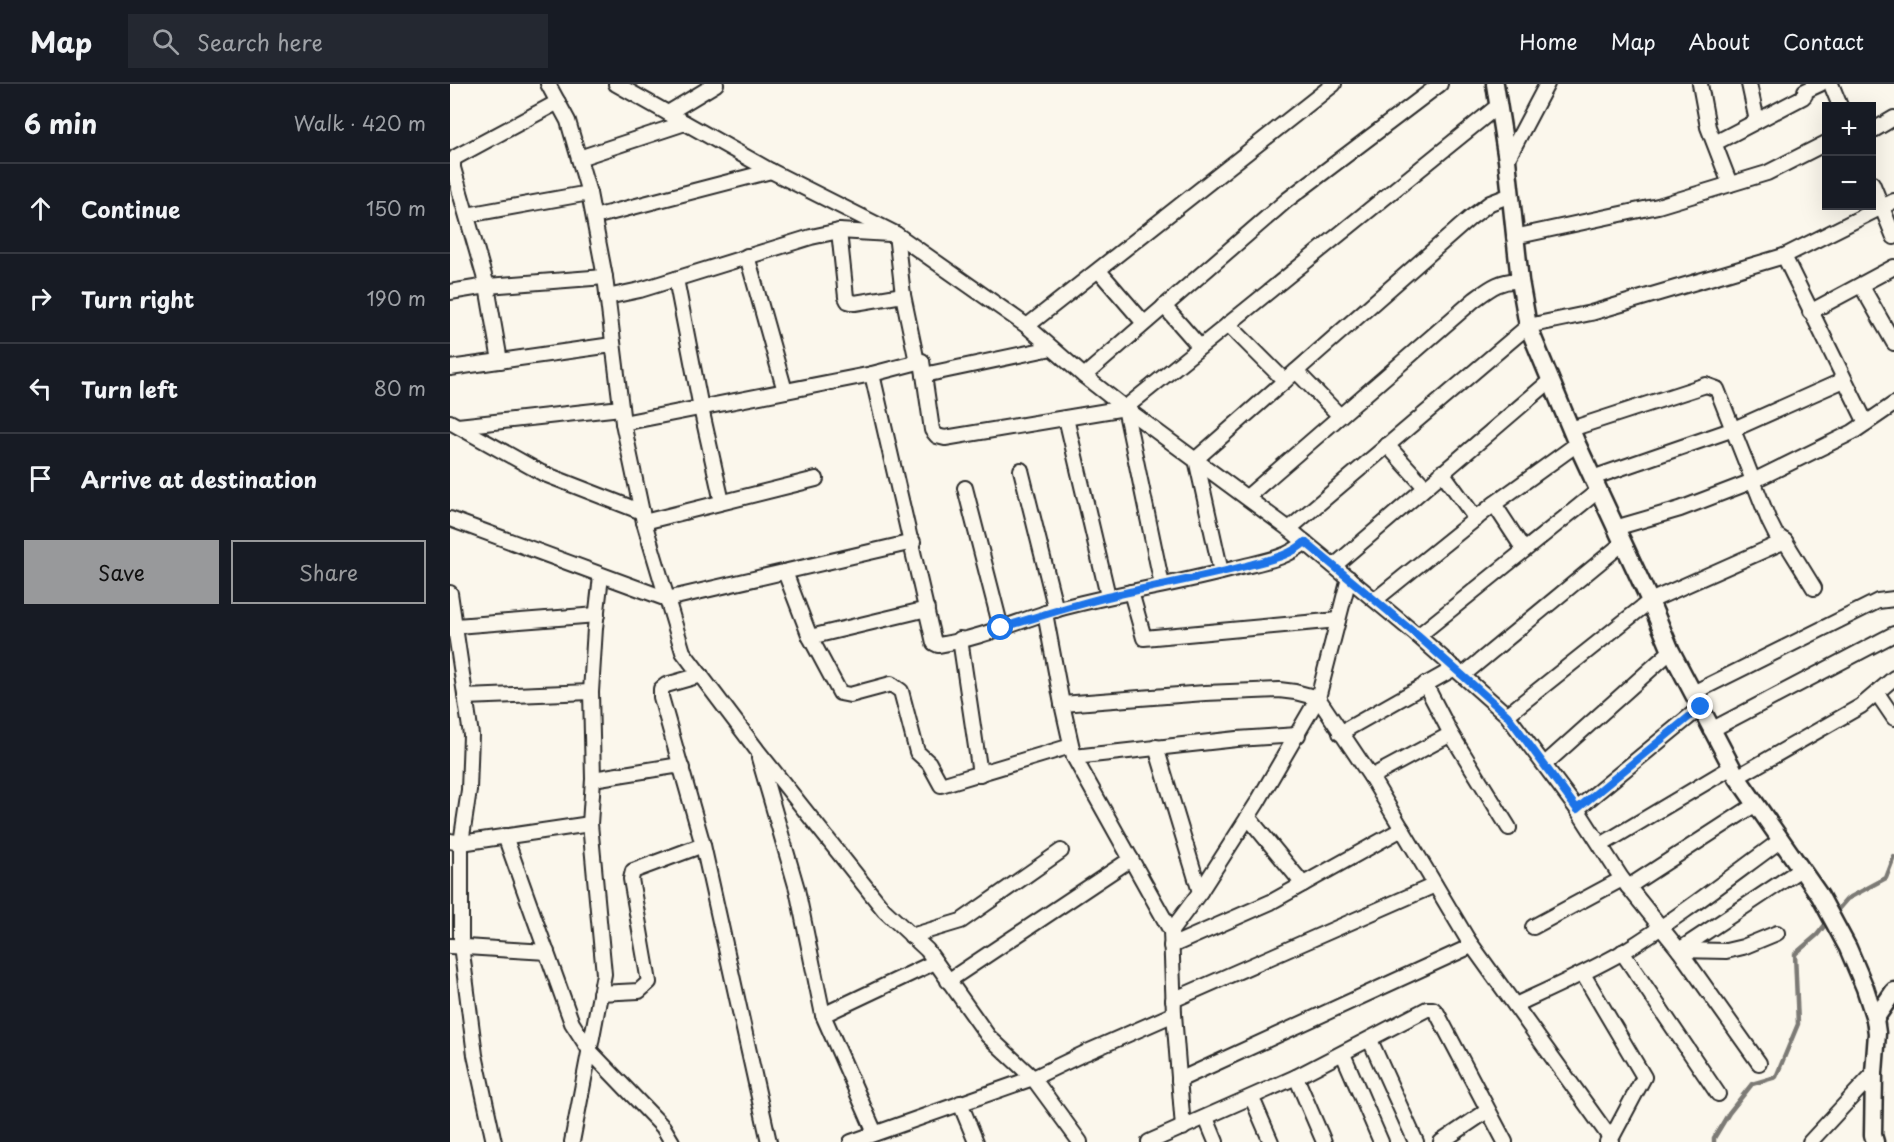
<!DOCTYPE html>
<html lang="en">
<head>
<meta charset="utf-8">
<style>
  :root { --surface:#171b24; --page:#242831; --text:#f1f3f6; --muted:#9ea1a6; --line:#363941; --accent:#98999b }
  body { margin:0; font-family:"Playpen Sans",sans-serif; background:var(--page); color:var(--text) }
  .controls { position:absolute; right:18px; top:18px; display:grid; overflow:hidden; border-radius:0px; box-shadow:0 6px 24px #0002 }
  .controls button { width:54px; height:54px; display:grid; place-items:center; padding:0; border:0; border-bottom:2px solid var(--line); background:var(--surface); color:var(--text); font:30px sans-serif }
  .stop { position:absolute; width:18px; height:18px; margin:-14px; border:4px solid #1a73e8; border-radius:50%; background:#fff }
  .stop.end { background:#1a73e8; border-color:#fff; box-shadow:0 2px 6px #0008 }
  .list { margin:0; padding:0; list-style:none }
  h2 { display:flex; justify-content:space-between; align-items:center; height:78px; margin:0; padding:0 24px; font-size:26px }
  h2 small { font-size:20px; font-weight:400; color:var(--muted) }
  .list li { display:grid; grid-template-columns:39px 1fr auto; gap:18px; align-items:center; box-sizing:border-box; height:90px; padding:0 24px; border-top:2px solid var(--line) }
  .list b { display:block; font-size:22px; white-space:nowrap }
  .list em { font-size:20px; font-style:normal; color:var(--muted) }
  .actions { display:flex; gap:12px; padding:18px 24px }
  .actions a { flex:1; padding:14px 0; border:2px solid var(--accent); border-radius:0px; text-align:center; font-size:21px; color:var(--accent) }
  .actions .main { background:var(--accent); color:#111 }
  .icon { flex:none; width:33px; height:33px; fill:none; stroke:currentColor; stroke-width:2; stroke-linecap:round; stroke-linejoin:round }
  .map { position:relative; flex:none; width:1444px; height:1058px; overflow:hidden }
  header { display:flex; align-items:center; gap:36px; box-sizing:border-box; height:84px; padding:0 30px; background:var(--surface); border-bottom:2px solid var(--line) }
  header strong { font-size:28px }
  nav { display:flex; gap:33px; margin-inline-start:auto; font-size:21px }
  .search { width:420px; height:54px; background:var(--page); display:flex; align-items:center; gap:15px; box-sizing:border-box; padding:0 21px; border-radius:0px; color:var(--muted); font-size:22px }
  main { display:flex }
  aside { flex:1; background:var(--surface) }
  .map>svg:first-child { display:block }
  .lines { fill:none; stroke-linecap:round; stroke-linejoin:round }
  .stream { stroke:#7b7a75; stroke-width:4.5 }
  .minor-casing { stroke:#2b2b2b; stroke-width:18 }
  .tertiary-casing { stroke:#2b2b2b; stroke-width:21 }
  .minor { stroke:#fbf7ec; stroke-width:14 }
  .tertiary { stroke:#fbf7ec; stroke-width:16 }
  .route { stroke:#1a73e8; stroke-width:8 }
</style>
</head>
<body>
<header>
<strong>Map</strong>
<div class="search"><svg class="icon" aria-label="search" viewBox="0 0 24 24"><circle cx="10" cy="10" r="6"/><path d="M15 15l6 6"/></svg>Search here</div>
<nav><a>Home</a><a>Map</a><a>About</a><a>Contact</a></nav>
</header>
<main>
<aside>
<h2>6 min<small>Walk · 420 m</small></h2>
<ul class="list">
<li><svg class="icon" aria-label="ahead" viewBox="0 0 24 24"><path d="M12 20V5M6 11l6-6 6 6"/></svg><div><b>Continue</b></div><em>150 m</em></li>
<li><svg class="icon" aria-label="right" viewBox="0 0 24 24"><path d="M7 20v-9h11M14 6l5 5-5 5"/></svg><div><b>Turn right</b></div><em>190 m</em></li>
<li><svg class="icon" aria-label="left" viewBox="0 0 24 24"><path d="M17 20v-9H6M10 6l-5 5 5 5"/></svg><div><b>Turn left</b></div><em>80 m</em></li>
<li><svg class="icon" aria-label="arrive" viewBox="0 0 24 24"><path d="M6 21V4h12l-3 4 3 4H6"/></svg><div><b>Arrive at destination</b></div></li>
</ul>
<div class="actions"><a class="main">Save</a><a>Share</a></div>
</aside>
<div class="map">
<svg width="1444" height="1058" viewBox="0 0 1444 1058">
  <rect width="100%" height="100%" fill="#fbf7ec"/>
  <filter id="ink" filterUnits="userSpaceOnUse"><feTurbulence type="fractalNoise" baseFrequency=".0167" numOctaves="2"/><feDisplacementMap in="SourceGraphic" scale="12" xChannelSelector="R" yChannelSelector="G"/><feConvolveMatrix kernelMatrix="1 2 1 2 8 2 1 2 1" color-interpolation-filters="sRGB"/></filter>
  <g filter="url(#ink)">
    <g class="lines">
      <g class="stream">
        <polyline points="1384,830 1397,815 1436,794 1444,773"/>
        <polyline points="1264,1058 1264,1054 1279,1029 1302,1000 1326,993 1348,940 1345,870 1367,851 1379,836"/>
      </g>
      <defs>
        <g id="minor">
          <polyline points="98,0 118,37 139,109 155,193 173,339 194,438 233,568 307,666 434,826 477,866 538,952 583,994 630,1058"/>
          <polyline points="166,0 321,87 446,150 577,242 634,292 675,324 839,445 968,552 1057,631 1127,725 1172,795 1229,866 1309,979"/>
          <polyline points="1250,0 1258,43 1280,100"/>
          <polyline points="1299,0 1307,37"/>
          <polyline points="1381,0 1390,22"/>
          <polyline points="218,29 266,0"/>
          <polyline points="1422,47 1444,34"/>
          <polyline points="1265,59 1353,13 1355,11 1355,7 1370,0"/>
          <polyline points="129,74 235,39"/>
          <polyline points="1057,76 1097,0"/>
          <polyline points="1422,99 1444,153"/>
          <polyline points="17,131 139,109"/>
          <polyline points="144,133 321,87"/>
          <polyline points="389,147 396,213 398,217 405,219 453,211"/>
          <polyline points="446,150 453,211 467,278"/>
          <polyline points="1064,153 1208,122 1317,89 1376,59"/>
          <polyline points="297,172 335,307"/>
          <polyline points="1334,172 1416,339"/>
          <polyline points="649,187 694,239"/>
          <polyline points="226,195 251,324 272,418"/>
          <polyline points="1411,201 1444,259"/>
          <polyline points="0,208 37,202 155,193"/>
          <polyline points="157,213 190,206 361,153 389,147 440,150"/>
          <polyline points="714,222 750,263"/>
          <polyline points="1360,228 1444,183"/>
          <polyline points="778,240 835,297"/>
          <polyline points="577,242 884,0"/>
          <polyline points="50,277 37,202 3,84 3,77 6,73 108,18"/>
          <polyline points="0,284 162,261"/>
          <polyline points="846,287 890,332"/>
          <path d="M422 290 484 559 488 561C529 555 568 537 608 525 667 509 728 500 787 484 810 478 837 475 855 458"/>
          <polyline points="474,291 602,264"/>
          <polyline points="634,292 837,116 990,0"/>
          <polyline points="675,324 712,501"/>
          <polyline points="616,334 658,512"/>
          <polyline points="0,338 92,389 192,428"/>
          <polyline points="173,339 422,290 472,277 482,346 487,352 495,354 675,324 1049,21"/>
          <polyline points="8,342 171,324"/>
          <polyline points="1121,345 1256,301 1267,305 1319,437 1326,451 1335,457 1364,504"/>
          <polyline points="937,361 975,403"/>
          <polyline points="571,386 606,526"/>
          <polyline points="992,388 1026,435"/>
          <polyline points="1142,394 1284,345 1394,296"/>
          <polyline points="515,404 551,544"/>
          <path d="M797 413 1024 216C1039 205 1051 195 1070 197"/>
          <polyline points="1044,420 1074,466"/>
          <polyline points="0,435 217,515 463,458"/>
          <polyline points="194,438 366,395"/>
          <polyline points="1165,444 1230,425 1303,397 1403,348 1444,320"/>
          <polyline points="839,445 1078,242 1141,229 1334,172 1444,117"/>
          <polyline points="884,482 1101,296"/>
          <polyline points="335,488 360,553 390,609 400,611 441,600 451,607 467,668 479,679 491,701 621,662"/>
          <polyline points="771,488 746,375 1020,134 1040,119 1061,111"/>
          <polyline points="681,508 694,554 888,536"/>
          <polyline points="0,509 21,651 19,706 11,759 11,861 25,971 44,1058"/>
          <polyline points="925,516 1044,420 1127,360"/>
          <polyline points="595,529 612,620 624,673 721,847 724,930 733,1044"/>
          <polyline points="6,542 147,531"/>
          <polyline points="968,552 1149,406"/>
          <polyline points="360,553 477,525"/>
          <polyline points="510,555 530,690"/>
          <polyline points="251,591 216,601 211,605 211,613 253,761 319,1058"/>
          <polyline points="1013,591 1173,459"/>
          <polyline points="975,600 1001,650 1059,744"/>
          <polyline points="1243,609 1428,517 1444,515"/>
          <polyline points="1427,609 1444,634"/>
          <polyline points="15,613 141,608"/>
          <polyline points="612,620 755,609 829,606 845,608 868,614 921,693 1018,856 1161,1055"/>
          <polyline points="1057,631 1200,517 1335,457"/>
          <polyline points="1261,646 1444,550"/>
          <polyline points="890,649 1005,584"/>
          <polyline points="706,663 750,808"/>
          <polyline points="624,673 787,655 848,651"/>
          <polyline points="309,674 347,805 373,931 425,1049"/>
          <polyline points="1095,680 1221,567"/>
          <polyline points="921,693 1001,650"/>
          <polyline points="1287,693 1411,622 1444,594"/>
          <polyline points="143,695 224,682 232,684"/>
          <polyline points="1127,725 1251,623"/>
          <polyline points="798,733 853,800"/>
          <polyline points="55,752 122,939 140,967 213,1043 222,1058"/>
          <polyline points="0,757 11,759 140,740"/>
          <polyline points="1151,761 1282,683"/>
          <polyline points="1178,803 1306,720"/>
          <polyline points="1083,843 1172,795"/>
          <polyline points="721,847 750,808 807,719 868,614 899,494"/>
          <polyline points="461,852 511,837 611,767"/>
          <polyline points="0,862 97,868"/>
          <polyline points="721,862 821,818 952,745"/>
          <polyline points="1229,866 1351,785"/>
          <polyline points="1229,866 1276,867 1293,863 1327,849"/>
          <polyline points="1172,868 1268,1010"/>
          <polyline points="1133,890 1194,993 1161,1055 1157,1058"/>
          <polyline points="498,897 681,775"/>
          <polyline points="150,909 189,907 199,898 181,795 183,787 253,761"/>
          <polyline points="723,916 985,801"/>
          <path d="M1065 921C1102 904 1138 888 1173 868 1228 834 1279 794 1331 756"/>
          <polyline points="373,931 485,878"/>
          <polyline points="920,956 966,1058"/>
          <polyline points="893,970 931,1058"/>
          <polyline points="846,993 874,1058"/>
          <polyline points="729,996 1017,864 1019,861 1018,856"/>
          <polyline points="802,1014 821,1058"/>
          <polyline points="510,1019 526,1058"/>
          <polyline points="756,1034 766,1058"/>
          <polyline points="122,1058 154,890 140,740 143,695 141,608 145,544 151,492"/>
          <polyline points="401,1058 583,994 635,969 724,930"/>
          <polyline points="699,1058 846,993 977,925 983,925 987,929 1055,1058"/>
          <polyline points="991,1058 1037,1027"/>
          <polyline points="1360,1058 1424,989"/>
        </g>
        <g id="tertiary">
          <polyline points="1045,0 1057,76 1070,197 1078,242 1127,360 1200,517 1221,567 1287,693 1370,812 1398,864 1415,904 1425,935 1427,949 1424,989 1423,1051 1425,1058"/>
          <polyline points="1425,935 1444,907"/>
        </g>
      </defs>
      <use href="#minor" class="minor-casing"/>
      <use href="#tertiary" class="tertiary-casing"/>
      <use href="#minor" class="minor"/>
      <use href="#tertiary" class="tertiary"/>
    </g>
  </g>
  <g class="lines" filter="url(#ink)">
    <path class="route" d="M551 544C586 533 621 522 657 513 703 502 750 494 796 482 817 476 839 473 855 458L968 552 1057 631 1127 725 1251 623"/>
  </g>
</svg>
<div class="controls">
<button>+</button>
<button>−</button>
</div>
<div class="stop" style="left:551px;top:544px"></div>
<div class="stop end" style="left:1251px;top:623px"></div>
</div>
</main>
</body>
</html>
